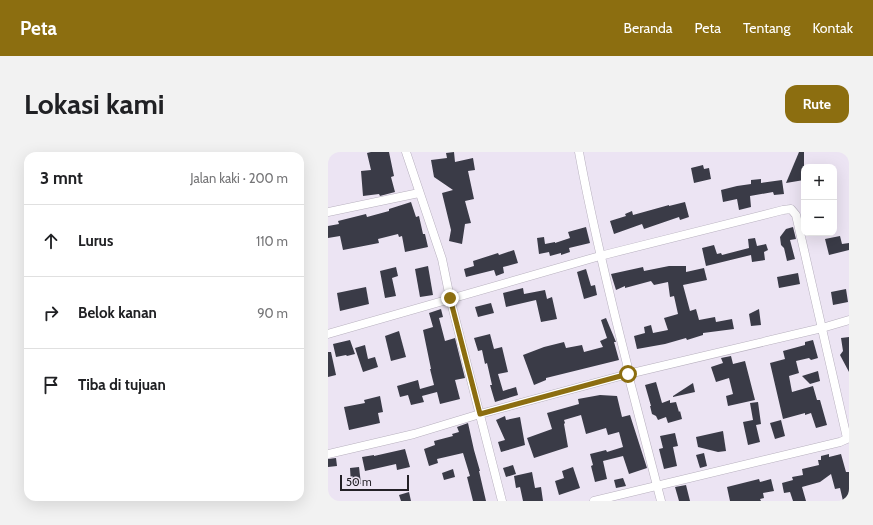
<!DOCTYPE html>
<html lang="id">
<head>
<meta charset="utf-8">
<style>
  :root { --surface:#fff; --page:#f2f2f2; --text:#202124; --muted:#757577; --line:#e0e0e0; --accent:#8c6e10 }
  body { margin:0; font-family:Cabin,sans-serif; background:var(--page); color:var(--text) }
  .controls { position:absolute; right:12px; top:12px; display:grid; overflow:hidden; border-radius:8px; box-shadow:0 4px 16px #0002 }
  .controls button { width:36px; height:36px; display:grid; place-items:center; padding:0; border:0; border-bottom:1px solid var(--line); background:var(--surface); color:var(--text); font:20px sans-serif }
  .scale { position:absolute; left:12px; bottom:10px; width:69px; box-sizing:border-box; padding-left:4px; border:2px solid #232026; border-top:0; font-size:11px; line-height:14px; white-space:nowrap; color:#232026; -webkit-text-stroke:3px #ece4f3; paint-order:stroke }
  .stop { position:absolute; width:12px; height:12px; margin:-9px; border:3px solid #8c6e10; border-radius:50%; background:#fff }
  .stop.end { background:#8c6e10; border-color:#fff; box-shadow:0 1px 4px #0008 }
  .list { margin:0; padding:0; list-style:none }
  h2 { display:flex; justify-content:space-between; align-items:center; height:52px; margin:0; padding:0 16px; font-size:17px }
  h2 small { font-size:13px; font-weight:400; color:var(--muted) }
  .list li { display:grid; grid-template-columns:26px 1fr auto; gap:12px; align-items:center; box-sizing:border-box; height:72px; padding:0 16px; border-top:1px solid var(--line) }
  .list b { display:block; font-size:15px; white-space:nowrap }
  .list em { font-size:13px; font-style:normal; color:var(--muted) }
  .icon { flex:none; width:22px; height:22px; fill:none; stroke:currentColor; stroke-width:2; stroke-linecap:round; stroke-linejoin:round }
  .map { position:relative; flex:none; width:521px; height:349px; overflow:hidden; border-radius:12px }
  header { display:flex; align-items:center; gap:24px; box-sizing:border-box; height:56px; padding:0 20px; background:var(--accent); color:#fff }
  header strong { font-size:19px }
  nav { display:flex; gap:22px; margin-inline-start:auto; font-size:14px }
  .intro { display:flex; align-items:center; justify-content:space-between; box-sizing:border-box; height:96px; padding:0 24px }
  h1 { margin:0; font-size:28px }
  .button { padding:10px 18px; border-radius:12px; background:var(--accent); color:#fff; font-size:14px; font-weight:700 }
  main { display:flex; gap:24px; padding:0 24px }
  aside { flex:1; background:var(--surface); border-radius:12px; box-shadow:0 4px 16px #0002 }
  .map>svg:first-child { display:block }
  .building { fill:#3a3b47 }
  .lines { fill:none; stroke-linecap:round; stroke-linejoin:round }
  .minor-casing { stroke:#b7b0be; stroke-width:9 }
  .minor { stroke:#fff; stroke-width:8 }
  .route { stroke:#8c6e10; stroke-width:5 }
</style>
</head>
<body>
<header>
<strong>Peta</strong>
<nav><a>Beranda</a><a>Peta</a><a>Tentang</a><a>Kontak</a></nav>
</header>
<div class="intro"><h1>Lokasi kami</h1><a class="button">Rute</a></div>
<main>
<aside>
<h2>3 mnt<small>Jalan kaki · 200 m</small></h2>
<ul class="list">
<li><svg class="icon" aria-label="ahead" viewBox="0 0 24 24"><path d="M12 20V5M6 11l6-6 6 6"/></svg><div><b>Lurus</b></div><em>110 m</em></li>
<li><svg class="icon" aria-label="right" viewBox="0 0 24 24"><path d="M7 20v-9h11M14 6l5 5-5 5"/></svg><div><b>Belok kanan</b></div><em>90 m</em></li>
<li><svg class="icon" aria-label="arrive" viewBox="0 0 24 24"><path d="M6 21V4h12l-3 4 3 4H6"/></svg><div><b>Tiba di tujuan</b></div></li>
</ul>
</aside>
<div class="map">
<svg width="521" height="349" viewBox="0 0 521 349">
  <rect width="100%" height="100%" fill="#ece4f3"/>
  <g class="building">
    <polygon points="43,0 61,0 66,24 63,25 67,40 52,44 51,42 35,44 33,19 43,18 39,1"/>
    <polygon points="126,0 127,10 145,6 147,18 140,19 146,47 137,49 143,71 137,72 134,92 121,89 123,78 114,41 125,38 106,25 103,8 119,6 118,1"/>
    <polygon points="471,0 476,0 476,28 458,31"/>
    <polygon points="375,13 376,17 381,16 383,27 366,31 363,16"/>
    <polygon points="433,27 433,31 454,28 456,42 446,43 445,40 422,44 423,55 411,58 409,47 395,50 393,38 409,34 423,32 423,28"/>
    <polygon points="83,50 88,65 91,64 95,82 97,82 100,95 77,100 74,84 71,85 70,82 50,87 51,91 15,98 12,84 0,86 0,74 11,72 10,69 38,62 39,65 61,59 61,57"/>
    <polygon points="357,50 361,65 352,68 351,65 316,77 314,72 286,82 282,69 298,64 297,62 304,59 305,63 341,53 341,54"/>
    <polygon points="258,75 262,91 241,96 242,100 233,103 233,101 222,104 221,100 211,102 209,86 216,85 217,92 227,90 227,91 242,86 240,80"/>
    <polygon points="465,75 468,87 462,88 467,107 459,109 456,96 453,93 452,85 458,77"/>
    <polygon points="512,84 514,92 521,91 521,98 501,103 497,87"/>
    <polygon points="427,86 429,94 438,92 440,98 436,100 437,108 424,110 423,103 378,114 374,96 386,93 389,102 393,101 394,103 421,96 420,87"/>
    <polygon points="186,98 190,111 175,115 176,121 168,124 166,118 138,125 136,117 146,114 145,109 170,101 171,103"/>
    <polygon points="100,114 105,143 92,145 87,117"/>
    <polygon points="341,114 358,114 358,120 376,116 379,128 355,133 362,159 368,157 371,168 387,165 388,170 404,167 406,177 375,181 375,183 359,188 358,186 337,192 309,197 306,184 317,181 316,175 323,173 325,181 340,178 336,166 350,162 346,144 342,145 340,130 326,133 323,129 297,136 297,134 288,138 283,122 315,115 316,119"/>
    <polygon points="68,115 70,124 64,126 68,144 57,146 52,119"/>
    <polygon points="258,117 263,134 267,133 269,143 256,147 249,120"/>
    <polygon points="470,121 472,132 451,136 449,125"/>
    <polygon points="38,135 41,152 12,159 9,141"/>
    <polygon points="195,136 196,142 217,138 219,147 224,145 229,167 213,170 208,148 178,155 175,141"/>
    <polygon points="518,137 520,150 505,153 503,140"/>
    <polygon points="163,151 166,161 150,165 147,155"/>
    <polygon points="113,157 115,165 111,166 117,189 127,186 137,226 127,228 132,247 112,252 109,240 94,244 96,250 83,253 80,243 72,245 69,234 90,228 92,237 106,233 102,217 103,217 95,178 105,175 101,161"/>
    <polygon points="431,157 433,173 423,174 421,162"/>
    <polygon points="278,166 288,190 286,190 291,208 218,226 218,228 206,233 195,203 216,195 236,190 238,196 254,193 256,200 275,195 272,189 279,186 273,168"/>
    <polygon points="71,179 78,205 63,209 57,184"/>
    <polygon points="162,182 166,197 174,195 180,220 170,222 175,239 188,235 190,243 167,250 162,233 164,233 159,211 157,212 154,198 150,199 146,186"/>
    <polygon points="521,185 521,220 512,203 515,199 513,186"/>
    <polygon points="22,188 27,202 19,204 18,203 8,205 5,192"/>
    <polygon points="485,188 490,206 483,208 481,206 468,209 471,221 461,224 464,240 485,234 489,248 492,248 499,273 488,276 483,261 477,263 477,261 455,267 442,211 457,207 455,199 477,193 477,190"/>
    <polygon points="37,193 40,207 47,205 50,215 35,220 27,196"/>
    <polygon points="0,200 3,200 8,223 0,225"/>
    <polygon points="403,204 405,212 417,209 427,248 400,254 398,244 405,242 401,226 388,230 383,215 395,211 393,206"/>
    <polygon points="490,219 492,229 482,232 474,224"/>
    <polygon points="328,230 334,251 342,248 342,251 348,250 351,260 352,259 354,267 340,271 338,265 330,268 328,264 324,262 322,254 323,254 317,233"/>
    <polygon points="365,231 367,240 345,245 345,244"/>
    <polygon points="272,243 289,244 294,265 302,263 319,316 301,322 295,304 275,309 279,327 267,330 263,314 265,313 262,302 278,298 279,300 295,295 291,280 280,283 278,276 258,282 253,263 236,268 237,271 236,272 240,295 206,306 199,286 224,277 219,261 251,252 250,247"/>
    <polygon points="52,244 55,260 50,261 52,271 21,278 16,255 37,251 36,248"/>
    <polygon points="430,250 433,272 428,273 432,290 420,293 415,270 425,268 422,251"/>
    <polygon points="177,264 178,268 192,265 197,293 173,300 170,290 177,288 168,268"/>
    <polygon points="453,268 457,284 447,287 442,271"/>
    <polygon points="140,271 146,298 152,319 151,319 158,349 145,349 139,325 142,324 135,301 109,307 110,311 101,314 96,297 107,293 106,289 125,284 124,282 131,280 129,275"/>
    <polygon points="395,279 398,299 390,300 370,295 368,285"/>
    <polygon points="347,281 350,294 345,295 349,314 336,317 331,297 335,296 332,284"/>
    <polygon points="77,297 82,315 69,318 68,312 37,319 34,305 46,303 46,304"/>
    <polygon points="376,301 379,314 372,316 368,303"/>
    <polygon points="501,302 501,305 513,302 518,320 521,320 521,349 515,349 512,336 507,337 503,322 492,330 474,335 478,349 465,349 462,340 456,341 454,331 465,328 464,325 475,323 474,317 491,313 490,308 493,308 493,304"/>
    <polygon points="8,306 9,314 0,315 0,307"/>
    <polygon points="185,313 188,322 178,325 175,316"/>
    <polygon points="31,315 33,332 23,333 22,316"/>
    <polygon points="245,315 252,336 231,343 227,329 236,326 234,319"/>
    <polygon points="125,317 127,325 116,328 114,321"/>
    <polygon points="204,320 207,336 213,335 215,349 195,349 192,335 188,336 186,324"/>
    <polygon points="295,326 298,334 288,336 286,328"/>
    <polygon points="431,327 432,330 443,327 446,339 435,341 436,346 432,347 433,349 402,349 399,335"/>
    <polygon points="358,333 362,349 351,349 347,335"/>
    <polygon points="81,340 83,349 73,349 71,343"/>
  </g>
  <g class="lines">
    <defs>
      <g id="minor">
        <polyline points="78,0 114,107 122,146 174,349"/>
        <path d="M251 0C264 71 281 141 299 212L300 222 333 349"/>
        <polyline points="0,60 91,41"/>
        <polyline points="0,182 272,104 455,58 463,57 468,63 519,286"/>
        <polyline points="0,302 86,282 152,262 300,222 494,176 521,168"/>
        <polyline points="266,349 512,290 521,286"/>
      </g>
    </defs>
    <use href="#minor" class="minor-casing"/>
    <use href="#minor" class="minor"/>
  </g>
  <g class="lines">
    <polyline class="route" points="122,146 152,262 300,222"/>
  </g>
</svg>
<div class="controls">
<button>+</button>
<button>−</button>
</div>
<div class="scale">50 m</div>
<div class="stop" style="left:300px;top:222px"></div>
<div class="stop end" style="left:122px;top:146px"></div>
</div>
</main>
</body>
</html>
